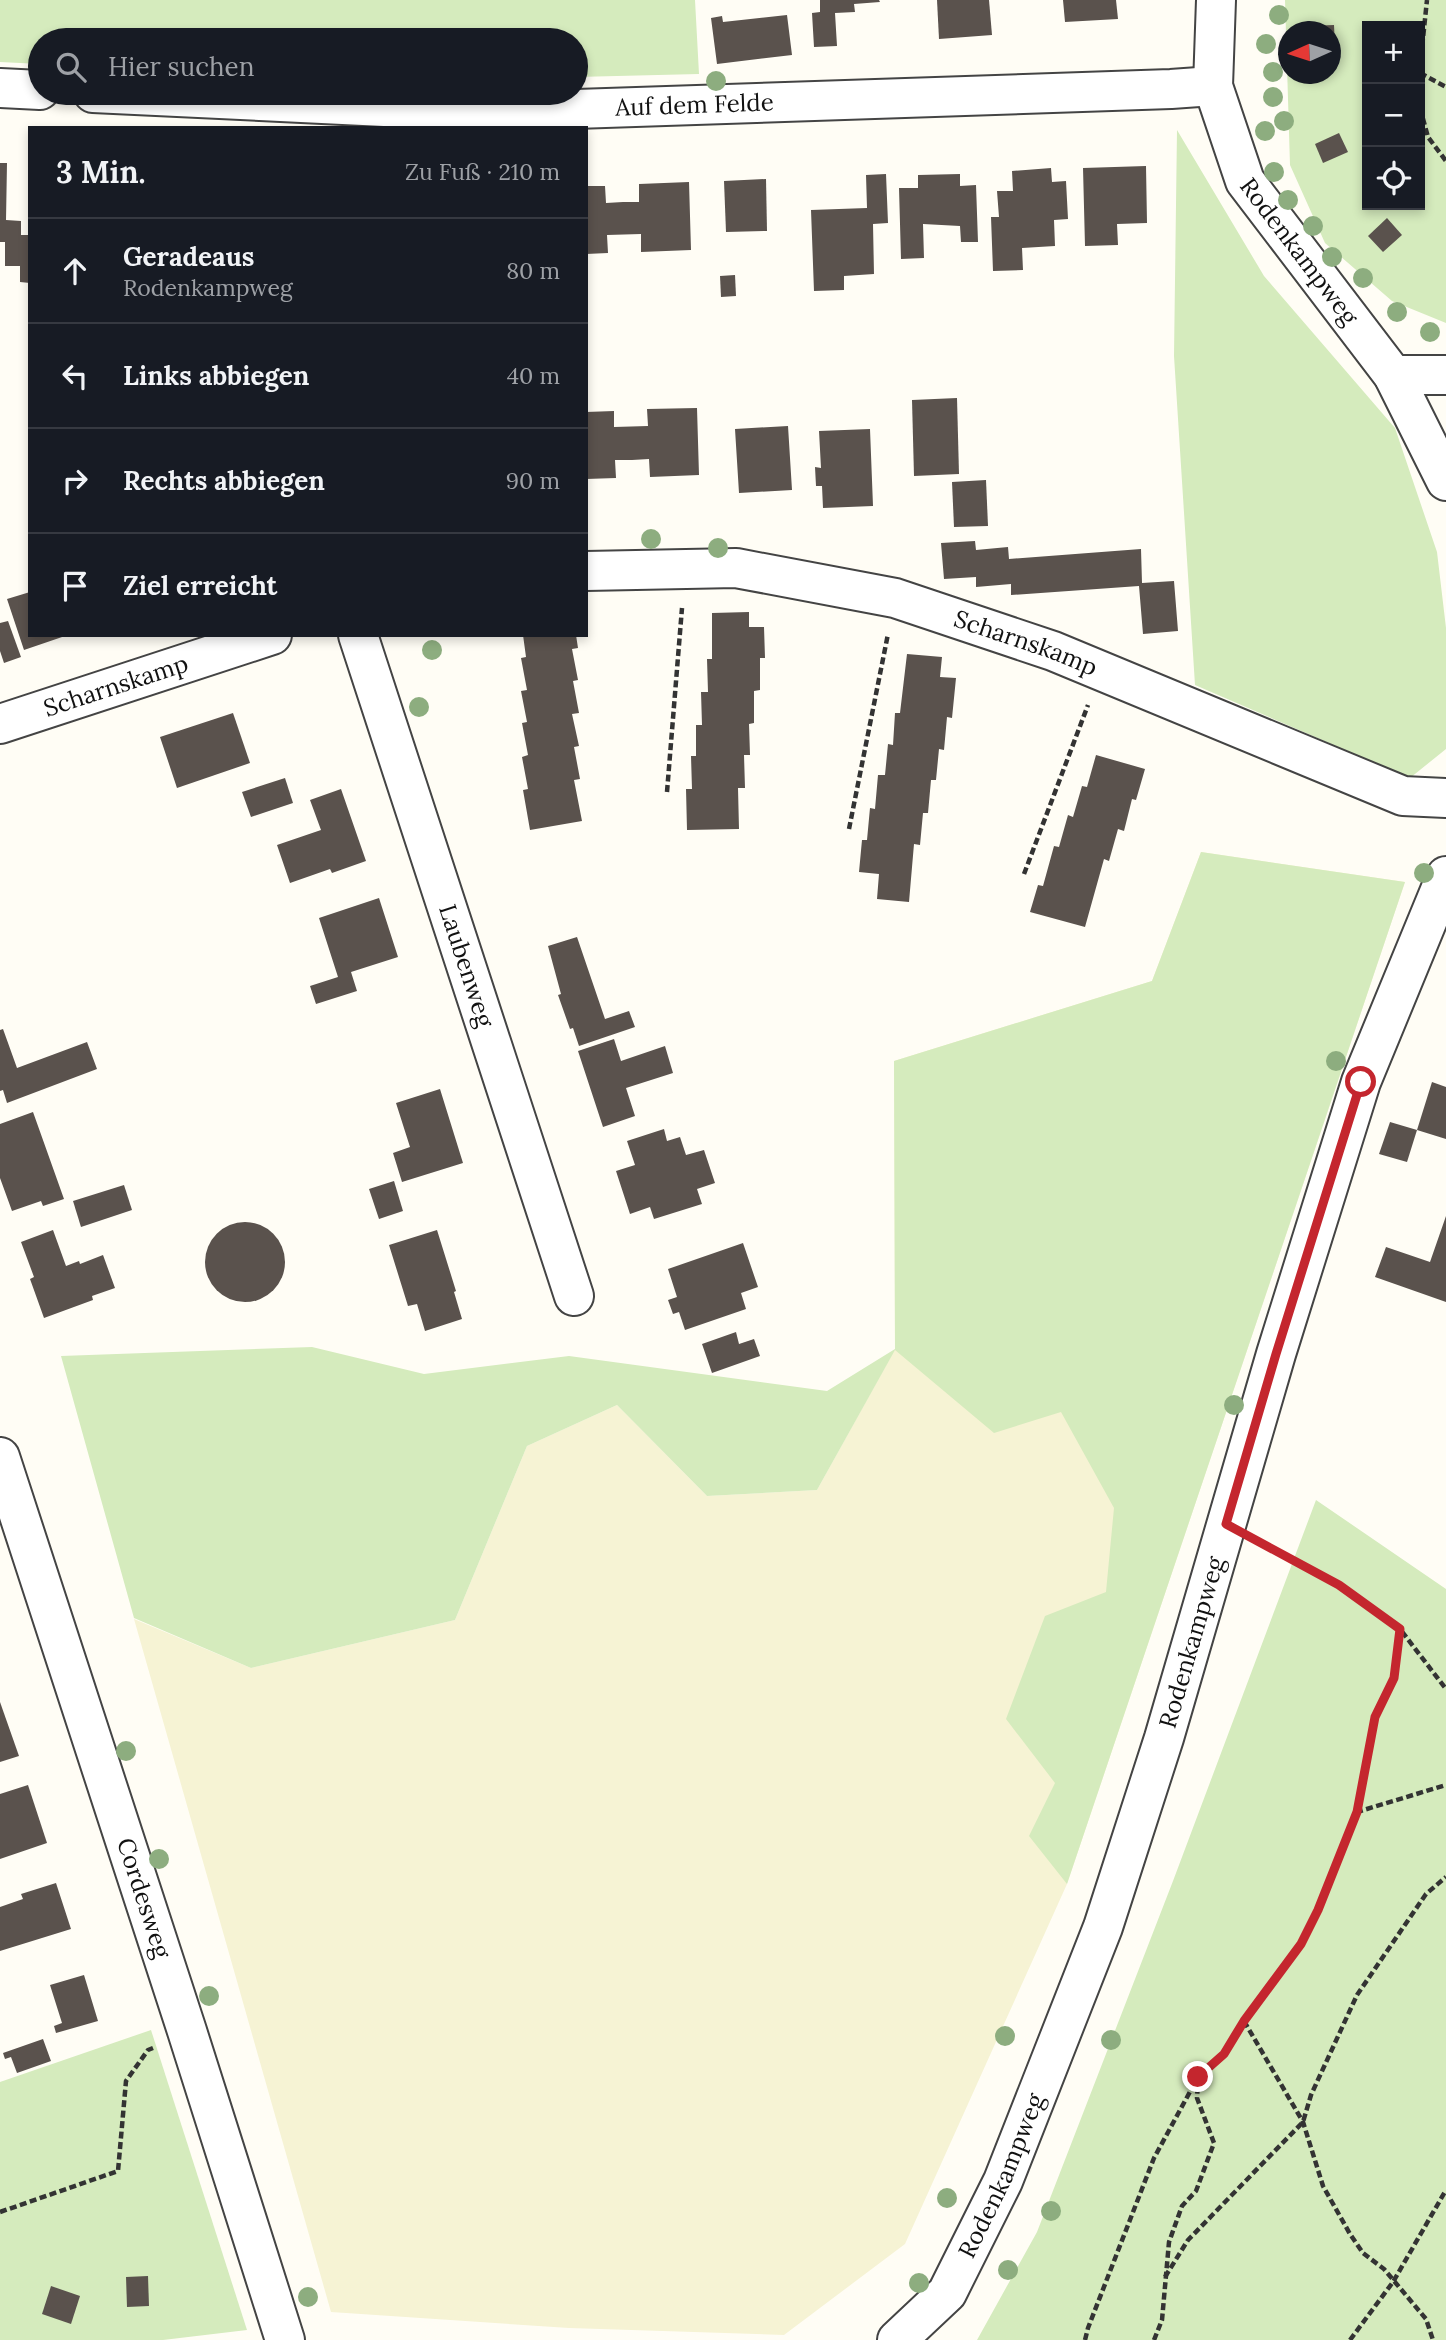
<!DOCTYPE html>
<html lang="de">
<head>
<meta charset="utf-8">
<style>
  :root { --surface:#171b24; --page:#242831; --text:#f1f3f6; --muted:#9ea1a6; --line:#363941 }
  body { margin:0; font-family:Lora,serif; background:var(--page); color:var(--text) }
  .controls { position:absolute; right:21px; top:21px; display:grid; overflow:hidden; border-radius:0px; box-shadow:0 4px 10px #0003 }
  .controls button { width:63px; height:63px; display:grid; place-items:center; padding:0; border:0; border-bottom:2px solid var(--line); background:var(--surface); color:var(--text); font:35px sans-serif }
  .compass { position:absolute; left:1278px; top:21px; width:63px; height:63px; border-radius:50%; background:var(--surface); box-shadow:0 4px 10px #0003; rotate:267deg }
  .stop { position:absolute; width:21px; height:21px; margin:-16px; border:5px solid #c4262e; border-radius:50%; background:#fff }
  .stop.end { background:#c4262e; border-color:#fff; box-shadow:0 2px 7px #0008 }
  .list { margin:0; padding:0; list-style:none }
  h2 { display:flex; justify-content:space-between; align-items:center; height:91px; margin:0; padding:0 28px; font-size:30px }
  h2 small { font-size:23px; font-weight:400; color:var(--muted) }
  .list li { display:grid; grid-template-columns:46px 1fr auto; gap:21px; align-items:center; box-sizing:border-box; height:105px; padding:0 28px; border-top:2px solid var(--line) }
  .list b { display:block; font-size:26px; white-space:nowrap }
  .list p { margin:0; font-size:23px; white-space:nowrap; color:var(--muted) }
  .list em { font-size:23px; font-style:normal; color:var(--muted) }
  .icon { flex:none; width:38px; height:38px; fill:none; stroke:currentColor; stroke-width:2; stroke-linecap:round; stroke-linejoin:round }
  .map { position:relative; flex:none; width:1446px; height:2340px; overflow:hidden }
  .search { position:absolute; background:var(--surface); box-shadow:0 4px 10px #0003; left:28px; top:28px; width:560px; height:77px; display:flex; align-items:center; gap:18px; box-sizing:border-box; padding:0 24px; border-radius:38px; color:var(--muted); font-size:26px }
  .panel { position:absolute; background:var(--surface); box-shadow:0 4px 10px #0003; left:28px; top:126px; width:560px; height:511px; border-radius:0px }
  .map>svg:first-child { display:block }
  .farmland { fill:#f6f3d4 }
  .green { fill:#d5ebbd; fill-rule:evenodd }
  .building { fill:#5a524d }
  .lines { fill:none; stroke-linecap:round; stroke-linejoin:round }
  .minor-casing { stroke:#444; stroke-width:42 }
  .path { stroke:#333; stroke-width:4.5; stroke-dasharray:7 3.5; stroke-linecap:butt }
  .minor { stroke:#fff; stroke-width:38 }
  .tree { fill:#8dad7f }
  .route { stroke:#c4262e; stroke-width:9 }
  .labels { text-anchor:middle; stroke-width:7; stroke-linejoin:round; paint-order:stroke }
  .street-label { font-size:24px; fill:#111; stroke:#fff }
</style>
</head>
<body>
<div class="map">
<svg width="1446" height="2340" viewBox="0 0 1446 2340">
  <rect width="100%" height="100%" fill="#fffdf5"/>
  <polygon class="farmland" points="1201,852 1405,882 1067,1884 905,2244 784,2335 569,2328 331,2312 134,1619 251,1668 455,1620 527,1446 617,1405 707,1496 817,1490 895,1349 894,1061 1152,981"/>
  <g class="green">
    <polygon points="0,0 695,0 699,74 576,77 576,40 40,40 40,64 0,62"/>
    <path d="M1285 0H1446V323L1392 301 1325 243 1290 165ZM1367 26H1420V205H1367ZM1288 32H1330V74H1288Z"/>
    <polygon points="1177,130 1264,276 1395,428 1437,552 1446,628 1446,749 1410,778 1195,685 1174,356"/>
    <polygon points="1201,852 1405,882 1067,1884 1029,1836 1055,1783 1006,1719 1045,1616 1106,1592 1114,1508 1061,1412 994,1433 895,1350 817,1490 707,1496 617,1405 527,1446 455,1620 251,1668 134,1618 61,1356 312,1347 424,1374 569,1356 827,1391 895,1349 894,1061 1152,981"/>
    <polygon points="1316,1500 1446,1589 1446,2340 977,2340 1037,2232 1173,1881"/>
    <polygon points="151,2030 247,2330 163,2340 0,2340 0,2082"/>
  </g>
  <g class="building">
    <polygon points="820,0 879,0 880,2 854,4 855,12 835,13 837,46 814,47 812,13 820,12"/>
    <polygon points="937,0 989,0 992,35 939,39"/>
    <polygon points="1063,0 1116,0 1118,19 1065,22"/>
    <polygon points="787,15 792,55 717,64 711,18 722,16 723,22"/>
    <polygon points="1334,25 1335,48 1330,48 1330,32 1308,32 1308,26"/>
    <polygon points="1339,133 1348,152 1323,163 1315,144"/>
    <polygon points="0,163 7,163 6,220 21,221 21,235 30,235 30,283 20,282 20,266 5,266 5,242 0,242"/>
    <polygon points="1146,166 1147,223 1117,224 1118,245 1085,246 1083,168"/>
    <polygon points="1051,168 1052,182 1066,181 1068,219 1054,220 1055,246 1022,248 1023,270 993,271 991,217 999,217 997,191 1013,191 1012,171"/>
    <polygon points="886,174 888,223 873,224 874,274 844,276 844,290 814,291 811,210 867,208 866,175"/>
    <polygon points="960,174 960,186 976,185 978,242 961,242 960,226 923,224 924,258 901,259 899,188 918,188 918,175"/>
    <polygon points="766,179 767,231 726,232 724,181"/>
    <polygon points="689,182 691,250 641,252 641,234 607,235 608,253 586,254 586,186 605,186 606,203 623,202 639,202 639,184"/>
    <polygon points="1387,218 1402,235 1383,252 1368,236"/>
    <polygon points="735,275 736,296 721,297 720,276"/>
    <polygon points="957,398 959,474 914,476 912,400"/>
    <polygon points="697,408 699,475 650,477 649,459 632,460 615,460 616,478 586,479 586,412 614,411 614,427 648,426 647,409"/>
    <polygon points="788,426 792,490 739,493 735,429"/>
    <polygon points="870,429 873,506 823,508 822,486 816,486 815,467 821,468 819,431"/>
    <polygon points="986,480 988,526 954,527 952,482"/>
    <polygon points="975,541 976,550 1008,547 1009,559 1141,549 1142,583 1174,581 1178,631 1143,634 1139,586 1011,595 1011,584 976,587 976,577 944,579 941,543"/>
    <polygon points="30,592 30,635 65,636 24,650 7,599"/>
    <polygon points="749,612 749,627 764,627 765,658 760,658 760,690 754,691 754,723 749,724 750,755 744,755 745,788 738,788 739,829 687,830 686,789 692,789 691,756 696,756 696,725 702,725 701,692 708,692 707,659 712,659 712,613"/>
    <polygon points="8,621 21,657 4,663 0,651 0,623"/>
    <polygon points="523,635 576,635 578,648 572,649 578,680 573,681 579,713 572,714 579,746 574,747 580,779 574,780 582,821 530,830 523,790 528,789 522,757 528,755 522,723 527,722 521,691 527,690 521,658 526,657"/>
    <polygon points="907,654 942,657 940,677 956,678 952,718 947,717 944,750 939,749 936,780 931,780 928,813 923,813 920,845 914,844 909,902 877,899 879,874 859,872 862,840 867,840 870,808 875,809 878,775 885,775 888,744 893,745 895,713 900,713"/>
    <polygon points="233,713 250,763 177,788 160,737"/>
    <polygon points="1096,755 1145,769 1136,800 1132,799 1124,831 1118,829 1109,861 1104,859 1085,927 1030,912 1038,885 1043,886 1054,846 1059,847 1068,815 1073,817 1082,786 1087,787"/>
    <polygon points="285,778 293,803 251,817 242,792"/>
    <polygon points="341,789 366,861 332,873 330,869 290,883 277,845 321,830 310,800"/>
    <polygon points="379,898 398,957 351,972 357,991 316,1004 310,986 338,977 319,918"/>
    <polygon points="577,937 605,1019 629,1011 635,1027 579,1046 573,1028 570,1029 558,995 561,994 548,946"/>
    <polygon points="3,1029 17,1068 87,1042 97,1069 7,1103 3,1090 0,1091 0,1030"/>
    <polygon points="614,1039 621,1061 665,1046 673,1073 626,1088 635,1116 603,1127 578,1051"/>
    <polygon points="1432,1082 1446,1087 1446,1139 1417,1130"/>
    <polygon points="440,1089 463,1163 402,1182 393,1153 410,1147 396,1103"/>
    <polygon points="33,1112 64,1199 43,1206 41,1201 12,1211 0,1178 0,1124"/>
    <polygon points="1390,1122 1417,1130 1407,1162 1379,1154"/>
    <polygon points="664,1129 667,1141 680,1137 686,1155 704,1150 715,1183 697,1189 702,1204 654,1219 650,1207 630,1214 616,1171 635,1165 627,1141"/>
    <polygon points="394,1181 403,1211 379,1219 369,1189"/>
    <polygon points="124,1185 132,1210 81,1227 73,1201"/>
    <polygon points="1446,1216 1446,1302 1375,1277 1386,1247 1430,1262"/>
    <circle cx="245" cy="1262" r="40"/>
    <polygon points="53,1230 66,1266 79,1261 80,1264 103,1255 115,1288 92,1296 93,1300 44,1318 30,1279 34,1277 21,1242"/>
    <polygon points="437,1230 456,1291 454,1292 462,1319 425,1331 417,1304 408,1306 389,1245"/>
    <polygon points="743,1243 758,1287 741,1293 746,1309 685,1330 679,1312 673,1314 668,1300 677,1297 668,1269"/>
    <polygon points="736,1332 739,1344 754,1339 760,1356 712,1373 702,1344"/>
    <polygon points="0,1702 19,1756 0,1762"/>
    <polygon points="28,1785 47,1843 0,1859 0,1794"/>
    <polygon points="56,1883 71,1929 0,1951 0,1907 23,1899 21,1894"/>
    <polygon points="84,1975 98,2021 56,2033 54,2026 62,2023 50,1985"/>
    <polygon points="43,2039 51,2061 17,2073 11,2057 5,2059 3,2053"/>
    <polygon points="148,2276 149,2306 127,2307 126,2277"/>
    <polygon points="51,2286 80,2296 71,2324 42,2314"/>
  </g>
  <g class="lines">
    <defs>
      <g id="minor">
        <path id="s1" d="M1216 0 1213 86 1245 181 1393 375 1446 481"/>
        <polyline points="0,88 40,90"/>
        <path id="s2" d="M93 93 488 112 1171 89 1213 86"/>
        <polyline points="1393,375 1446,375"/>
        <path id="s3" d="M586 571 736 568 895 598 1053 651 1403 796 1446 798"/>
        <path id="s4" d="M358 635 574 1296"/>
        <path id="s5" d="M0 724 272 635"/>
        <path id="s6" d="M0 1457 187 2031 285 2340"/>
        <path id="s7" d="M897 2340 947 2293 1003 2181 1103 1927 1164 1738 1276 1354 1361 1082 1446 876"/>
      </g>
    </defs>
    <use href="#minor" class="minor-casing"/>
    <g class="path">
      <polyline points="1420,67 1427,0"/>
      <polyline points="1420,73 1446,87"/>
      <polyline points="1420,108 1428,137 1446,161"/>
      <polyline points="667,792 682,608"/>
      <polyline points="849,829 888,634"/>
      <polyline points="1024,874 1088,705"/>
      <polyline points="1260,1543 1339,1585 1400,1629 1446,1689"/>
      <polyline points="1357,1812 1375,1717 1394,1678 1400,1630"/>
      <polyline points="1244,2021 1303,2122 1323,2186 1350,2234 1363,2253 1384,2269 1426,2319 1433,2340"/>
      <polyline points="0,2212 118,2171 126,2081 148,2050 153,2048"/>
      <polyline points="1165,2277 1188,2240 1303,2122 1311,2095 1357,1995 1426,1894 1446,1877"/>
      <polyline points="1085,2340 1088,2328 1154,2158 1198,2077 1224,2054 1244,2021 1301,1944 1318,1910 1357,1812 1446,1785"/>
      <polyline points="1154,2340 1162,2320 1169,2242 1182,2206 1196,2191 1214,2143 1197,2098 1198,2080"/>
      <polyline points="1350,2340 1393,2282 1446,2190"/>
    </g>
    <use href="#minor" class="minor"/>
  </g>
  <g class="tree">
    <circle cx="1279" cy="15" r="10"/>
    <circle cx="1266" cy="44" r="10"/>
    <circle cx="1273" cy="72" r="10"/>
    <circle cx="716" cy="81" r="10"/>
    <circle cx="1273" cy="97" r="10"/>
    <circle cx="1284" cy="121" r="10"/>
    <circle cx="1265" cy="131" r="10"/>
    <circle cx="1274" cy="172" r="10"/>
    <circle cx="1288" cy="200" r="10"/>
    <circle cx="1313" cy="226" r="10"/>
    <circle cx="1332" cy="257" r="10"/>
    <circle cx="1363" cy="278" r="10"/>
    <circle cx="1397" cy="312" r="10"/>
    <circle cx="1430" cy="332" r="10"/>
    <circle cx="651" cy="539" r="10"/>
    <circle cx="718" cy="548" r="10"/>
    <circle cx="432" cy="650" r="10"/>
    <circle cx="419" cy="707" r="10"/>
    <circle cx="1424" cy="873" r="10"/>
    <circle cx="1336" cy="1061" r="10"/>
    <circle cx="1234" cy="1405" r="10"/>
    <circle cx="126" cy="1751" r="10"/>
    <circle cx="159" cy="1859" r="10"/>
    <circle cx="209" cy="1996" r="10"/>
    <circle cx="1005" cy="2036" r="10"/>
    <circle cx="1111" cy="2040" r="10"/>
    <circle cx="947" cy="2198" r="10"/>
    <circle cx="1051" cy="2211" r="10"/>
    <circle cx="1008" cy="2270" r="10"/>
    <circle cx="919" cy="2283" r="10"/>
    <circle cx="308" cy="2297" r="10"/>
  </g>
  <g class="lines">
    <polyline class="route" points="1198,2077 1224,2054 1244,2021 1301,1944 1318,1910 1357,1812 1375,1717 1394,1678 1400,1629 1339,1585 1226,1524 1276,1354 1361,1082"/>
  </g>
  <g class="labels">
    <g class="street-label">
      <text dy="8" stroke="none"><textPath href="#s2" startOffset="602">Auf dem Felde</textPath></text>
      <text dy="8" stroke="none"><textPath href="#s1" startOffset="275">Rodenkampweg</textPath></text>
      <text dy="8" stroke="none"><textPath href="#s3" startOffset="450">Scharnskamp</textPath></text>
      <text dy="8" stroke="none"><textPath href="#s5" startOffset="122">Scharnskamp</textPath></text>
      <text dy="8" stroke="none"><textPath href="#s4" startOffset="348">Laubenweg</textPath></text>
      <text dy="8" stroke="none"><textPath href="#s7" startOffset="765">Rodenkampweg</textPath></text>
      <text dy="8" stroke="none"><textPath href="#s6" startOffset="464">Cordesweg</textPath></text>
      <text dy="8" stroke="none"><textPath href="#s7" startOffset="198">Rodenkampweg</textPath></text>
    </g>
  </g>
</svg>
<div class="controls">
<button>+</button>
<button>−</button>
<button><svg class="icon" aria-label="locate" viewBox="0 0 24 24"><circle cx="12" cy="12" r="6"/><path d="M12 2v4M12 18v4M2 12h4M18 12h4"/></svg></button>
</div>
<svg class="compass" viewBox="-18 -18 36 36"><path d="M0-13l5 13h-10z" fill="#e53935"/><path d="M0 13l5-13h-10z" fill="#9ea1a6"/></svg>
<div class="stop" style="left:1361px;top:1082px"></div>
<div class="stop end" style="left:1198px;top:2077px"></div>
<div class="search"><svg class="icon" aria-label="search" viewBox="0 0 24 24"><circle cx="10" cy="10" r="6"/><path d="M15 15l6 6"/></svg>Hier suchen</div>
<section class="panel">
<h2>3 Min.<small>Zu Fuß · 210 m</small></h2>
<ul class="list">
<li><svg class="icon" aria-label="ahead" viewBox="0 0 24 24"><path d="M12 20V5M6 11l6-6 6 6"/></svg><div><b>Geradeaus</b><p>Rodenkampweg</p></div><em>80 m</em></li>
<li><svg class="icon" aria-label="left" viewBox="0 0 24 24"><path d="M17 20v-9H6M10 6l-5 5 5 5"/></svg><div><b>Links abbiegen</b></div><em>40 m</em></li>
<li><svg class="icon" aria-label="right" viewBox="0 0 24 24"><path d="M7 20v-9h11M14 6l5 5-5 5"/></svg><div><b>Rechts abbiegen</b></div><em>90 m</em></li>
<li><svg class="icon" aria-label="arrive" viewBox="0 0 24 24"><path d="M6 21V4h12l-3 4 3 4H6"/></svg><div><b>Ziel erreicht</b></div></li>
</ul>
</section>
</div>
</body>
</html>
